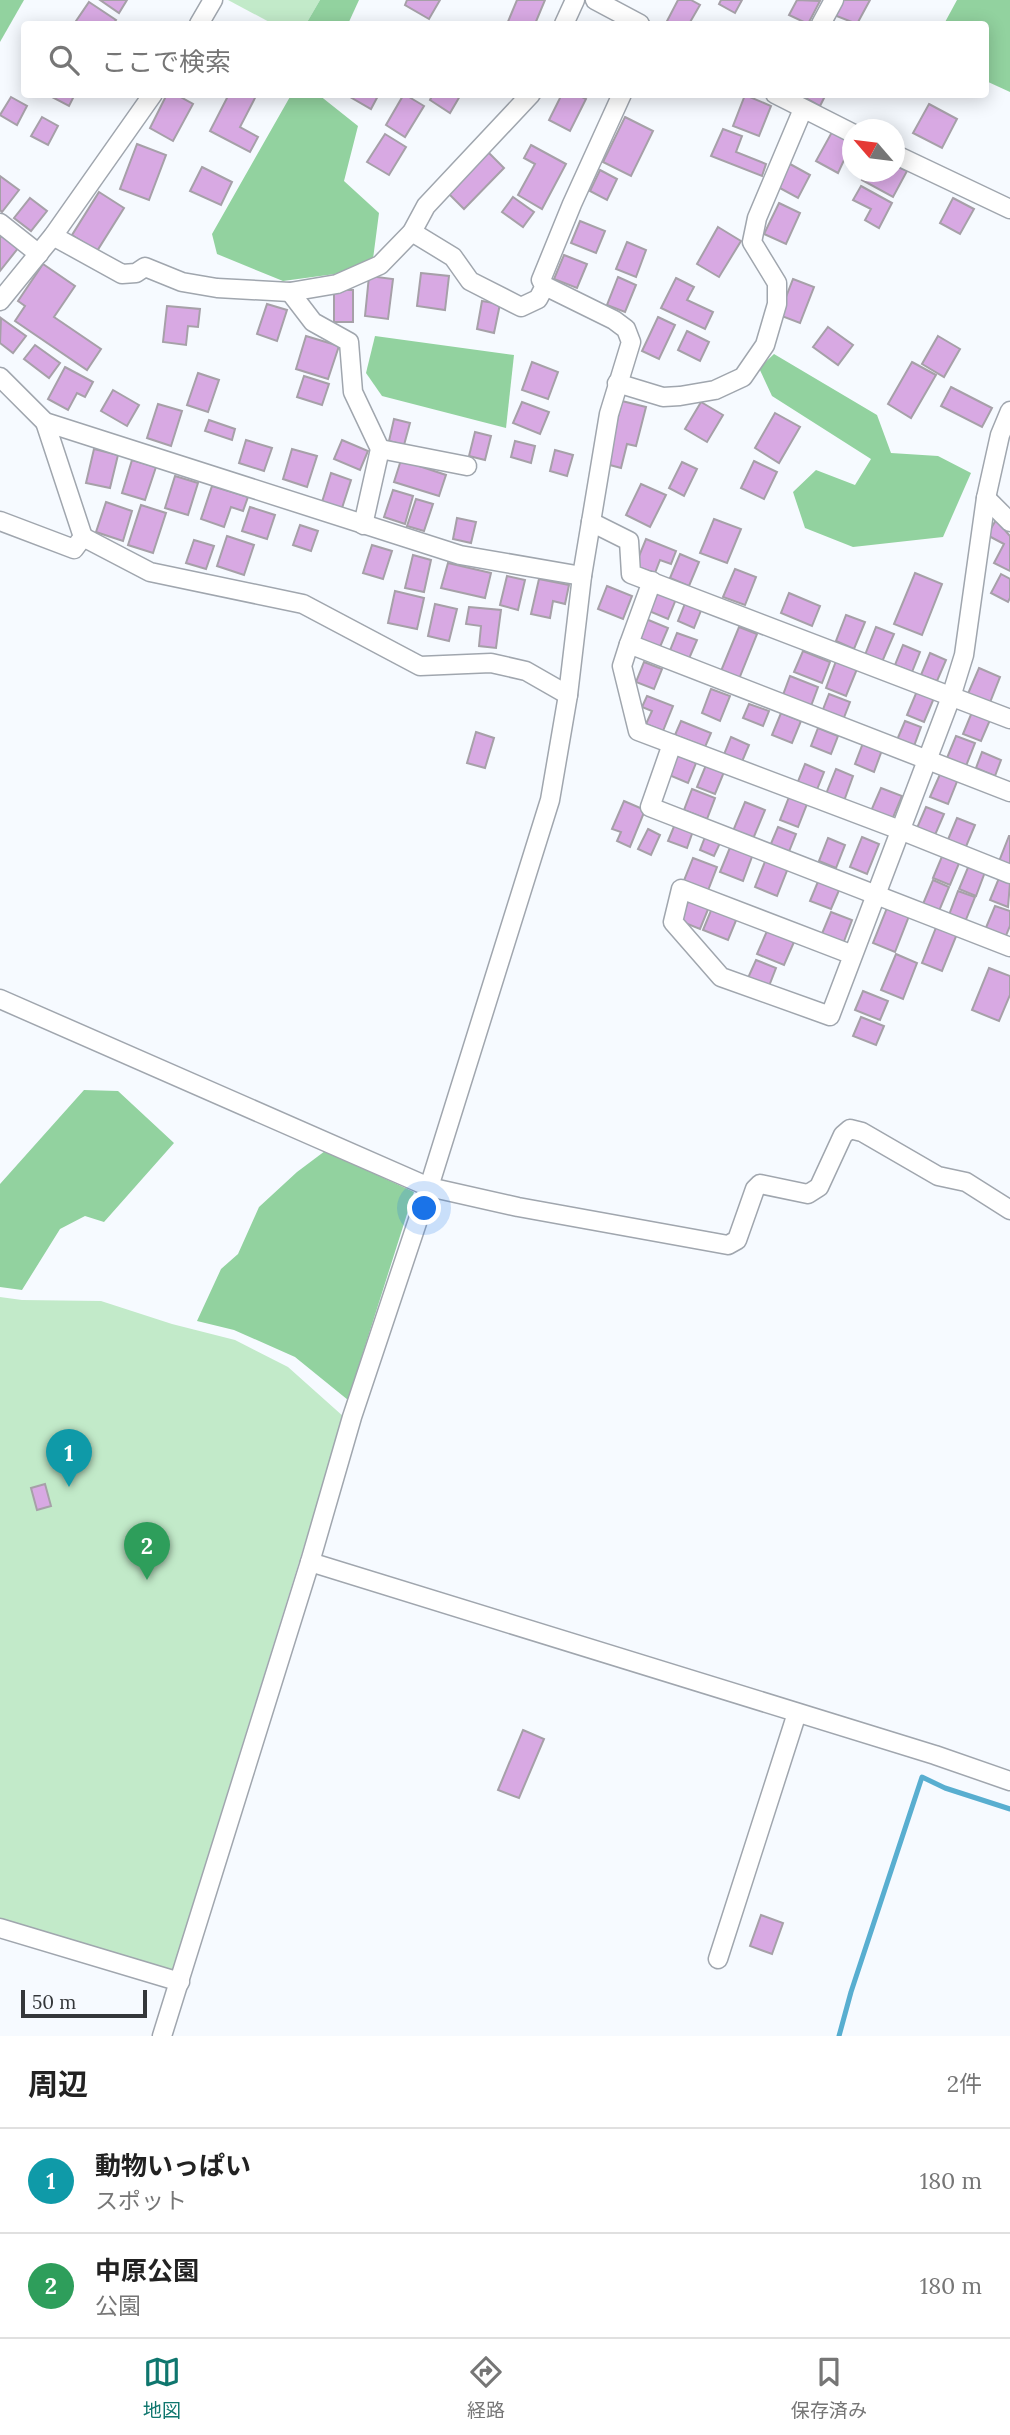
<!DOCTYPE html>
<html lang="ja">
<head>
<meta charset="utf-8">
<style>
  :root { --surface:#fff; --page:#f6f6f6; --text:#222; --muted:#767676; --line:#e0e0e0; --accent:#0f766e }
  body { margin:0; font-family:Lora,"Noto Sans JP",serif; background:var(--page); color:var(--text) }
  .compass { position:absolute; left:842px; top:119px; width:63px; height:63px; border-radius:50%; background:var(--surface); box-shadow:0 4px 18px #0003; rotate:298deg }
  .scale { position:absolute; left:21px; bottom:18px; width:126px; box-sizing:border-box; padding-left:7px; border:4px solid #34373a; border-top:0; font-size:19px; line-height:24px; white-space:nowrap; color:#34373a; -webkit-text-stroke:5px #f6faff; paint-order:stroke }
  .you { position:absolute; left:425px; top:1209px; width:24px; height:24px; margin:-18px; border:5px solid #fff; border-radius:50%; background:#1a73e8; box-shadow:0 0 0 10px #1a73e833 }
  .badge { display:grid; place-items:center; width:46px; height:46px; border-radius:50%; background:var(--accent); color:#fff; font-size:23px; font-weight:700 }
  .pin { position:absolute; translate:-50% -58px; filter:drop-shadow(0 2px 4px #0008) }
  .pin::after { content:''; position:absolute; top:37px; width:24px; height:21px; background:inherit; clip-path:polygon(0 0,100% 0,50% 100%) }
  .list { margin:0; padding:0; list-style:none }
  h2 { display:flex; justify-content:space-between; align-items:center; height:91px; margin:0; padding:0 28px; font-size:30px }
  h2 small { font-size:23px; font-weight:400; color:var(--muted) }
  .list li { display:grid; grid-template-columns:46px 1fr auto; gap:21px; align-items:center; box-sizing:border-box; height:105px; padding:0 28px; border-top:2px solid var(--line) }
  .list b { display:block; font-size:26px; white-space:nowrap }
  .list p { margin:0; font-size:23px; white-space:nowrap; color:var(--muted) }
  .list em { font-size:23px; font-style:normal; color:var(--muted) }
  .icon { flex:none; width:38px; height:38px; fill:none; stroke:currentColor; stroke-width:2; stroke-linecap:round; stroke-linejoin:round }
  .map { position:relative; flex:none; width:1010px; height:2036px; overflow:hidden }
  .search { position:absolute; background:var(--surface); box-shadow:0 4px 18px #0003; left:21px; right:21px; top:21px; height:77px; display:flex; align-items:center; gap:18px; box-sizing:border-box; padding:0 24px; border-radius:7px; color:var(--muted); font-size:26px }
  .sheet { height:301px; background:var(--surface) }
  nav { display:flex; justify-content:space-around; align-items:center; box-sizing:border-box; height:98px; border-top:2px solid var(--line); background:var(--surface); font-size:19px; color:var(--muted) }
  nav a { display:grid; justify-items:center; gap:4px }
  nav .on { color:var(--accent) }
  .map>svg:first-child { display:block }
  .green { fill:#c2eac9 }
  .forest { fill:#92d29f }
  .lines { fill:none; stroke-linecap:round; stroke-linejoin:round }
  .stream { stroke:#58aed0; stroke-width:5 }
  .building { fill:#d8a9e3; stroke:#a6a0a8; stroke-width:2 }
  .street-casing { stroke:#a0a6ae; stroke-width:21 }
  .street { stroke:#fff; stroke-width:18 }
</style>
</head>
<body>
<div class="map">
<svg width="1010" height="2036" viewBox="0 0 1010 2036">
  <rect width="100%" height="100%" fill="#f6faff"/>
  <g class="green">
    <polygon points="228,0 320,0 306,24 273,24"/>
    <polygon points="0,1297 22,1300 101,1301 172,1324 235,1340 288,1367 344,1417 168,1984 0,1927"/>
  </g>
  <g class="forest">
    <polygon points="0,0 24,0 0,42"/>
    <polygon points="320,0 359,0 348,24 306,24"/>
    <polygon points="957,0 1010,0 1010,92 986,81 986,24 944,24"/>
    <polygon points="291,95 319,95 358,126 344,181 379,213 373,259 335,274 283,281 217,254 212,234"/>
    <polygon points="375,336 514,355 506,428 382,396 366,373"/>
    <polygon points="774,354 877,415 891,453 938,456 971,473 943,537 853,547 805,528 793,492 816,470 855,485 871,459 772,396 759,368"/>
    <polygon points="84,1090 118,1091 174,1143 104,1222 85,1216 60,1229 22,1290 0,1287 0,1184"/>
    <polygon points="325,1151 414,1192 348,1400 295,1357 234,1330 197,1321 221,1269 238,1254 259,1207 297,1172"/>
  </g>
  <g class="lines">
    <polyline class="stream" points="839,2036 851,1992 922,1777 945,1788 1010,1809"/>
  </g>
  <g class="building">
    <polygon points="100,0 127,0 119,13"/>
    <polygon points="407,0 440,0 429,19 405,5"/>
    <polygon points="517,0 545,0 535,24 507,24"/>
    <polygon points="678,0 691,0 700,5 689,24 666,23"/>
    <polygon points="721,0 742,0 735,13 719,4"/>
    <polygon points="797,0 820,1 808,24 789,15"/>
    <polygon points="842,0 870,0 857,24 834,15"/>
    <polygon points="89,2 116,20 113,24 74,24"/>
    <polygon points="53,94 75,94 69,106 52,97"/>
    <polygon points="167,94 175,94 193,104 173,141 150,128"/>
    <polygon points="229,94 256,96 240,127 258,137 250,152 210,131"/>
    <polygon points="345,94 379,94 371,109"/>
    <polygon points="404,94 424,106 405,137 386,125"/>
    <polygon points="433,94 458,94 460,96 450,113 430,100"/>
    <polygon points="562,94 576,94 586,99 570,131 549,120"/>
    <polygon points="799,94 826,94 820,106"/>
    <polygon points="745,95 771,106 759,136 733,126"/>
    <polygon points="11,97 27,106 17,125 0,115"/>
    <polygon points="929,104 957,119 942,148 913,133"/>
    <polygon points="42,117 58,126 48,145 31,136"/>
    <polygon points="625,117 653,131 631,176 603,162"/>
    <polygon points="723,129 742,136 736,152 766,164 762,176 711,156"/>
    <polygon points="832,132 852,143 838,173 816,161"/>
    <polygon points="385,134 406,147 389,175 367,162"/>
    <polygon points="137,144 166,155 149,200 120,189"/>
    <polygon points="531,145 566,164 542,209 518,195 535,164 524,158"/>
    <polygon points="488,152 504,168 464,209 448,193"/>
    <polygon points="790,164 810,175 798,198 778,187"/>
    <polygon points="894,165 907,171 893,197 862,180 866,172 894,172"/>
    <polygon points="202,167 232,182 221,205 190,191"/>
    <polygon points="600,170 617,179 607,200 590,191"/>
    <polygon points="0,176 19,190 2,212 0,210"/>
    <polygon points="861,186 892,203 879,228 865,220 871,209 853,200"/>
    <polygon points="99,192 124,208 97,251 72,235"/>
    <polygon points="513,197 534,212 523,227 502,212"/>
    <polygon points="30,198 47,211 31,231 14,218"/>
    <polygon points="953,198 974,209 960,234 940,223"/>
    <polygon points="779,203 800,213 786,244 764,234"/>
    <polygon points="580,221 605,231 596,253 571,243"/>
    <polygon points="718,227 741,241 719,277 697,264"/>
    <polygon points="3,234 19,247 0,271 0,238"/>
    <polygon points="627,242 646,250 636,277 616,269"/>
    <polygon points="564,255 587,264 577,288 554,279"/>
    <polygon points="43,264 75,286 54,317 101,349 87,370 15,321 25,306 18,301"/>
    <polygon points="421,273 449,276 445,310 417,306"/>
    <polygon points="369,276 393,279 388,319 365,316"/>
    <polygon points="618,277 636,285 625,312 607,305"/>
    <polygon points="676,278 694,287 687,300 713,312 705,329 661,308"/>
    <polygon points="793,279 814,287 800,323 779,315"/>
    <rect x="334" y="290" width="19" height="32"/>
    <polygon points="482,301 500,304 494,333 477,329"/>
    <polygon points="267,304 287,310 277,341 257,334"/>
    <polygon points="167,306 200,309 198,327 188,326 186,345 163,342"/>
    <polygon points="658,317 675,325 659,359 642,351"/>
    <polygon points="1,318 26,336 13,353 0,343"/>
    <polygon points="828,327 853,345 838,365 813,347"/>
    <polygon points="687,331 709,342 700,361 678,350"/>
    <polygon points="306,336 339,346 328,379 296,369"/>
    <polygon points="938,336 960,349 944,377 922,364"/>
    <polygon points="35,345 60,363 49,378 24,359"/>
    <polygon points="532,362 558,372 548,399 522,390"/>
    <polygon points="912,362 936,375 911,418 888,404"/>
    <polygon points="65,367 93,382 85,397 77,393 68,410 48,399"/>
    <polygon points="198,373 219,380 208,412 187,405"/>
    <polygon points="304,376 329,384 322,405 297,397"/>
    <polygon points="951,387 992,408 982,427 941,406"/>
    <polygon points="113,390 139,405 127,426 101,411"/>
    <polygon points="622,401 646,407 636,446 627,444 621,468 606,464"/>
    <polygon points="522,402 549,412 540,434 513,423"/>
    <polygon points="701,402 723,415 707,442 685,429"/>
    <polygon points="158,404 182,411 171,446 147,438"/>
    <polygon points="775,413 800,427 779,463 755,448"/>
    <polygon points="394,419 410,423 404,445 389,441"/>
    <polygon points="209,420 235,429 232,440 205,431"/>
    <polygon points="475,432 491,436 485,460 469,456"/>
    <polygon points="246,440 272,448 264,471 239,463"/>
    <polygon points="342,440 368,451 360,470 334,459"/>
    <polygon points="515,441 535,446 531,463 511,457"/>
    <polygon points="94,449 118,455 110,488 86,483"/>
    <polygon points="292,449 317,456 307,487 283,479"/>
    <polygon points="555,450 573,455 567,476 550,471"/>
    <polygon points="132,460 156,467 145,500 122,493"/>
    <polygon points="401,460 446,475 439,496 394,482"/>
    <polygon points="754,461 777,472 764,499 741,488"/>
    <polygon points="682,462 697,469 684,496 669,488"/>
    <polygon points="331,473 351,480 342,508 322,502"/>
    <polygon points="175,476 198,483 188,515 165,508"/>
    <polygon points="641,484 666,495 650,527 626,515"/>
    <polygon points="212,486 248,497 243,511 231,507 224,527 201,519"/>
    <polygon points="393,490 413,496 405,524 384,517"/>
    <polygon points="416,499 433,504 424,531 407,526"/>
    <polygon points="106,502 132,511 123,541 96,532"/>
    <polygon points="141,505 166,513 153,553 128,545"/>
    <polygon points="250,507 275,515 267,539 242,531"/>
    <polygon points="457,518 476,522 471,543 453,539"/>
    <polygon points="714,519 741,529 727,563 700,553"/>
    <polygon points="996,520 1010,536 1010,571 994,563 1004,544 987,535"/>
    <polygon points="300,525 318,531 311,551 293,545"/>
    <polygon points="227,536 254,545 244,575 217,566"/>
    <polygon points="646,539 676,551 671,564 660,560 655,573 635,566"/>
    <polygon points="194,540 214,546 206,569 186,563"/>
    <polygon points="372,545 392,551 383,579 363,573"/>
    <polygon points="680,554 699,562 689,586 670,578"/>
    <polygon points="413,555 431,560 424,592 405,588"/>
    <polygon points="448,563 491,573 485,598 441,588"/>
    <polygon points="735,569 756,577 745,605 723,597"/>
    <polygon points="915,573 942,584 922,635 894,624"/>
    <polygon points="1001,574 1010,579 1010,598 1008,602 991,593"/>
    <polygon points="507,576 525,580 518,610 500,605"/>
    <polygon points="539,579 569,585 565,604 553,601 550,618 531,614"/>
    <polygon points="607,586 632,596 623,619 598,609"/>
    <polygon points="395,591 424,598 417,629 388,623"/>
    <polygon points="657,591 676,599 668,619 649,611"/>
    <polygon points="789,593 820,606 812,626 781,613"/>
    <polygon points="686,601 702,608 694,628 678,621"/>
    <polygon points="435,604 457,609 449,641 428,636"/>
    <polygon points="469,607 501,610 496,648 479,646 481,626 466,624"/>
    <polygon points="846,615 865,622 854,649 836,641"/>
    <polygon points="646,619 668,628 660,647 638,638"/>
    <polygon points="739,627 757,634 739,679 721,671"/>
    <polygon points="876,627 894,634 882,662 865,655"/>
    <polygon points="677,633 697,640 688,661 669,653"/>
    <polygon points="903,645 920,652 912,672 895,665"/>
    <polygon points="803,651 830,662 822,683 794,672"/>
    <polygon points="930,653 946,660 937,681 921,675"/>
    <polygon points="836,661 857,669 846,696 826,688"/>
    <polygon points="644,662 662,669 654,689 636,682"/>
    <polygon points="979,668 1000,677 989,705 967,696"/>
    <polygon points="790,676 818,687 811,706 783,695"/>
    <polygon points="711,689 730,696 720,721 702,713"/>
    <polygon points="917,691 934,698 924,722 907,715"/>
    <polygon points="829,694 850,702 843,720 822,712"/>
    <polygon points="647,696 673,706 663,731 646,724 652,711 642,707"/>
    <polygon points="749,704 769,711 763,726 743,718"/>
    <polygon points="972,712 990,720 981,741 963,734"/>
    <polygon points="781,713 801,721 792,743 772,735"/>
    <polygon points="681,721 711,733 705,747 675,735"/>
    <polygon points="905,721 921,727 914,746 897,740"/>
    <polygon points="818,728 838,736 831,754 811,746"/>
    <polygon points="476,732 494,738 485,768 467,763"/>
    <polygon points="956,736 975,743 966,766 947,758"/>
    <polygon points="731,737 749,745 741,764 723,757"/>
    <polygon points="863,743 882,750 874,772 855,764"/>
    <polygon points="982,752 1001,760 995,776 976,768"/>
    <polygon points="677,755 696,763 688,783 669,775"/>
    <polygon points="805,764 824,772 816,792 797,784"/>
    <polygon points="706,765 724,772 715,794 697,787"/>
    <polygon points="836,769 853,776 844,801 826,794"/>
    <polygon points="941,772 958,779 948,804 930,797"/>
    <polygon points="881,788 902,796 892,820 871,811"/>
    <polygon points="692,789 715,798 707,819 684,810"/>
    <polygon points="789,797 807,804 798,827 780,820"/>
    <polygon points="624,801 645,810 630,847 617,841 621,832 612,829"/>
    <polygon points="745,802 765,810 753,839 733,831"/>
    <polygon points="926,807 944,814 935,835 917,828"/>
    <polygon points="957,818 975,825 965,849 947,842"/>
    <polygon points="675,824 693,831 687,848 668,841"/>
    <polygon points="778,827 796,834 788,854 770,846"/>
    <polygon points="648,829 660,835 651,855 638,849"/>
    <polygon points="1009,836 1010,836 1010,868 998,864"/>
    <polygon points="705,837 720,843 714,856 700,850"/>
    <polygon points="862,837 879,844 867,874 850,867"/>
    <polygon points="828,838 845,845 836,868 819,861"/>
    <polygon points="731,845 753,854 743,881 720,872"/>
    <polygon points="943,854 960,861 950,885 933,878"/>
    <polygon points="693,858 717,867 707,893 683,883"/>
    <polygon points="766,859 788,868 777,896 755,887"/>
    <polygon points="969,865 985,872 976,896 959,889"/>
    <polygon points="999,878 1010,883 1008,907 990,900"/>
    <polygon points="819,879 840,888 831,909 810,901"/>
    <polygon points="933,880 949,887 939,911 923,904"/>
    <polygon points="958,891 975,897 965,922 949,915"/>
    <polygon points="689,899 709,907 700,929 680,921"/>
    <polygon points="995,906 1010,911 1010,926 1005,938 985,930"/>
    <polygon points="712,908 737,918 728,940 703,930"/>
    <polygon points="887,908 909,916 895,952 873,943"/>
    <polygon points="831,912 852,920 843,944 821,936"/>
    <polygon points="937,925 957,934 942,971 922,963"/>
    <polygon points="767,931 794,942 784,965 757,954"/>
    <polygon points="896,954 917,963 903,999 881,990"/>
    <polygon points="756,960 776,968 769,986 748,978"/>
    <polygon points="989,968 1010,976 1010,995 999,1021 972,1010"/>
    <polygon points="863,991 888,1001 880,1020 855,1010"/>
    <polygon points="861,1017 884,1026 876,1045 853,1036"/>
    <polygon points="45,1484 51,1506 37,1510 31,1488"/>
    <polygon points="523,1730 544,1739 519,1798 498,1790"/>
    <polygon points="761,1915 783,1923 772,1954 750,1946"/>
  </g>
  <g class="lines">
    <defs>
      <g id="street">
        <polyline points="595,0 640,24"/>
        <polyline points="199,24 213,0"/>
        <polyline points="564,24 575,0"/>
        <polyline points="821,24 834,0"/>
        <polyline points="775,94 852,133"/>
        <polyline points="894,154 1010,209"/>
        <polyline points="0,223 39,254"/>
        <polyline points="412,232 453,257 470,281 521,307 538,299 545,286"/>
        <polyline points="53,236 122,274 136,273 145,267 182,282 217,288 290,292 337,284 380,265 412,232 426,206 531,94"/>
        <polyline points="290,292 313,322 349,342 353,392 380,449 363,525"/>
        <polyline points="0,301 53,236 153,94"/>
        <polyline points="0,377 45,422 460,555 582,576"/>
        <polyline points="617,383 663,397 680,396 715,390 743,377 765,345 777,304 777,283 752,242 757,218 803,109"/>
        <polyline points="380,449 467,466"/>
        <polyline points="986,498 1010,522"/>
        <polyline points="0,521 74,549 83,537 45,422"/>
        <polyline points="591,522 629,541 631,574 1010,719"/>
        <polyline points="83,537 150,572 303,604 420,666 491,663 526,671 568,695"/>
        <polyline points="652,581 629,644 1010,792"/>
        <polyline points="629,644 622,666 638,731 900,830 1010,874"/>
        <polyline points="672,744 650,807 1010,947"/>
        <polyline points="853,955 681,889 673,922 721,977 830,1016 951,697 964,655 986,498 1000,435 1010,411"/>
        <polyline points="0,999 429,1187 518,1207 728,1245 737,1240 755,1189 760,1184 808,1194 819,1187 843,1135 850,1129 862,1132 938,1176 966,1182 1010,1210"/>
        <polyline points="310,1562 935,1755 1010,1781"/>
        <polyline points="0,1928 180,1982"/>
        <polyline points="718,1959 797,1713"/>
        <polyline points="162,2036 310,1562 352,1417 429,1187 550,800 568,695 582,576 609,414 631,342 626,329 614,320 545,286 541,280 572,204 622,94"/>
      </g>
    </defs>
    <use href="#street" class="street-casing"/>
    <use href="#street" class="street"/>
  </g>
</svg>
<svg class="compass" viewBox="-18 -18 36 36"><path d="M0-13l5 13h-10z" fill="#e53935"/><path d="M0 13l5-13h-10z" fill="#767676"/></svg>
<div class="scale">50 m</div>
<div class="you"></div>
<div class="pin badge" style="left:69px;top:1487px;background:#0f9aa8">1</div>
<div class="pin badge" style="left:147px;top:1580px;background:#2e9e5b">2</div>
<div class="search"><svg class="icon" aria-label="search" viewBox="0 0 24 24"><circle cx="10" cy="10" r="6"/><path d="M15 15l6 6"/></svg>ここで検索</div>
</div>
<section class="sheet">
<h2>周辺<small>2件</small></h2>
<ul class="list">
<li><span class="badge" style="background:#0f9aa8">1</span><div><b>動物いっぱい</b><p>スポット</p></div><em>180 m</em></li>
<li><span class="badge" style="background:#2e9e5b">2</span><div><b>中原公園</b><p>公園</p></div><em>180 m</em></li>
</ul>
</section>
<nav>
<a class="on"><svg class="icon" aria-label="map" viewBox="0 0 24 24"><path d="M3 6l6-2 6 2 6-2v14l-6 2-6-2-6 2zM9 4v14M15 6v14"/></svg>地図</a>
<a><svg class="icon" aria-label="directions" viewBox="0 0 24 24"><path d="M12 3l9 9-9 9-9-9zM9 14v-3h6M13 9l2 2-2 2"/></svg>経路</a>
<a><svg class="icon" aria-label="saved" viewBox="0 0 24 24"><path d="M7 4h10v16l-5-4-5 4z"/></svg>保存済み</a>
</nav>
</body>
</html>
